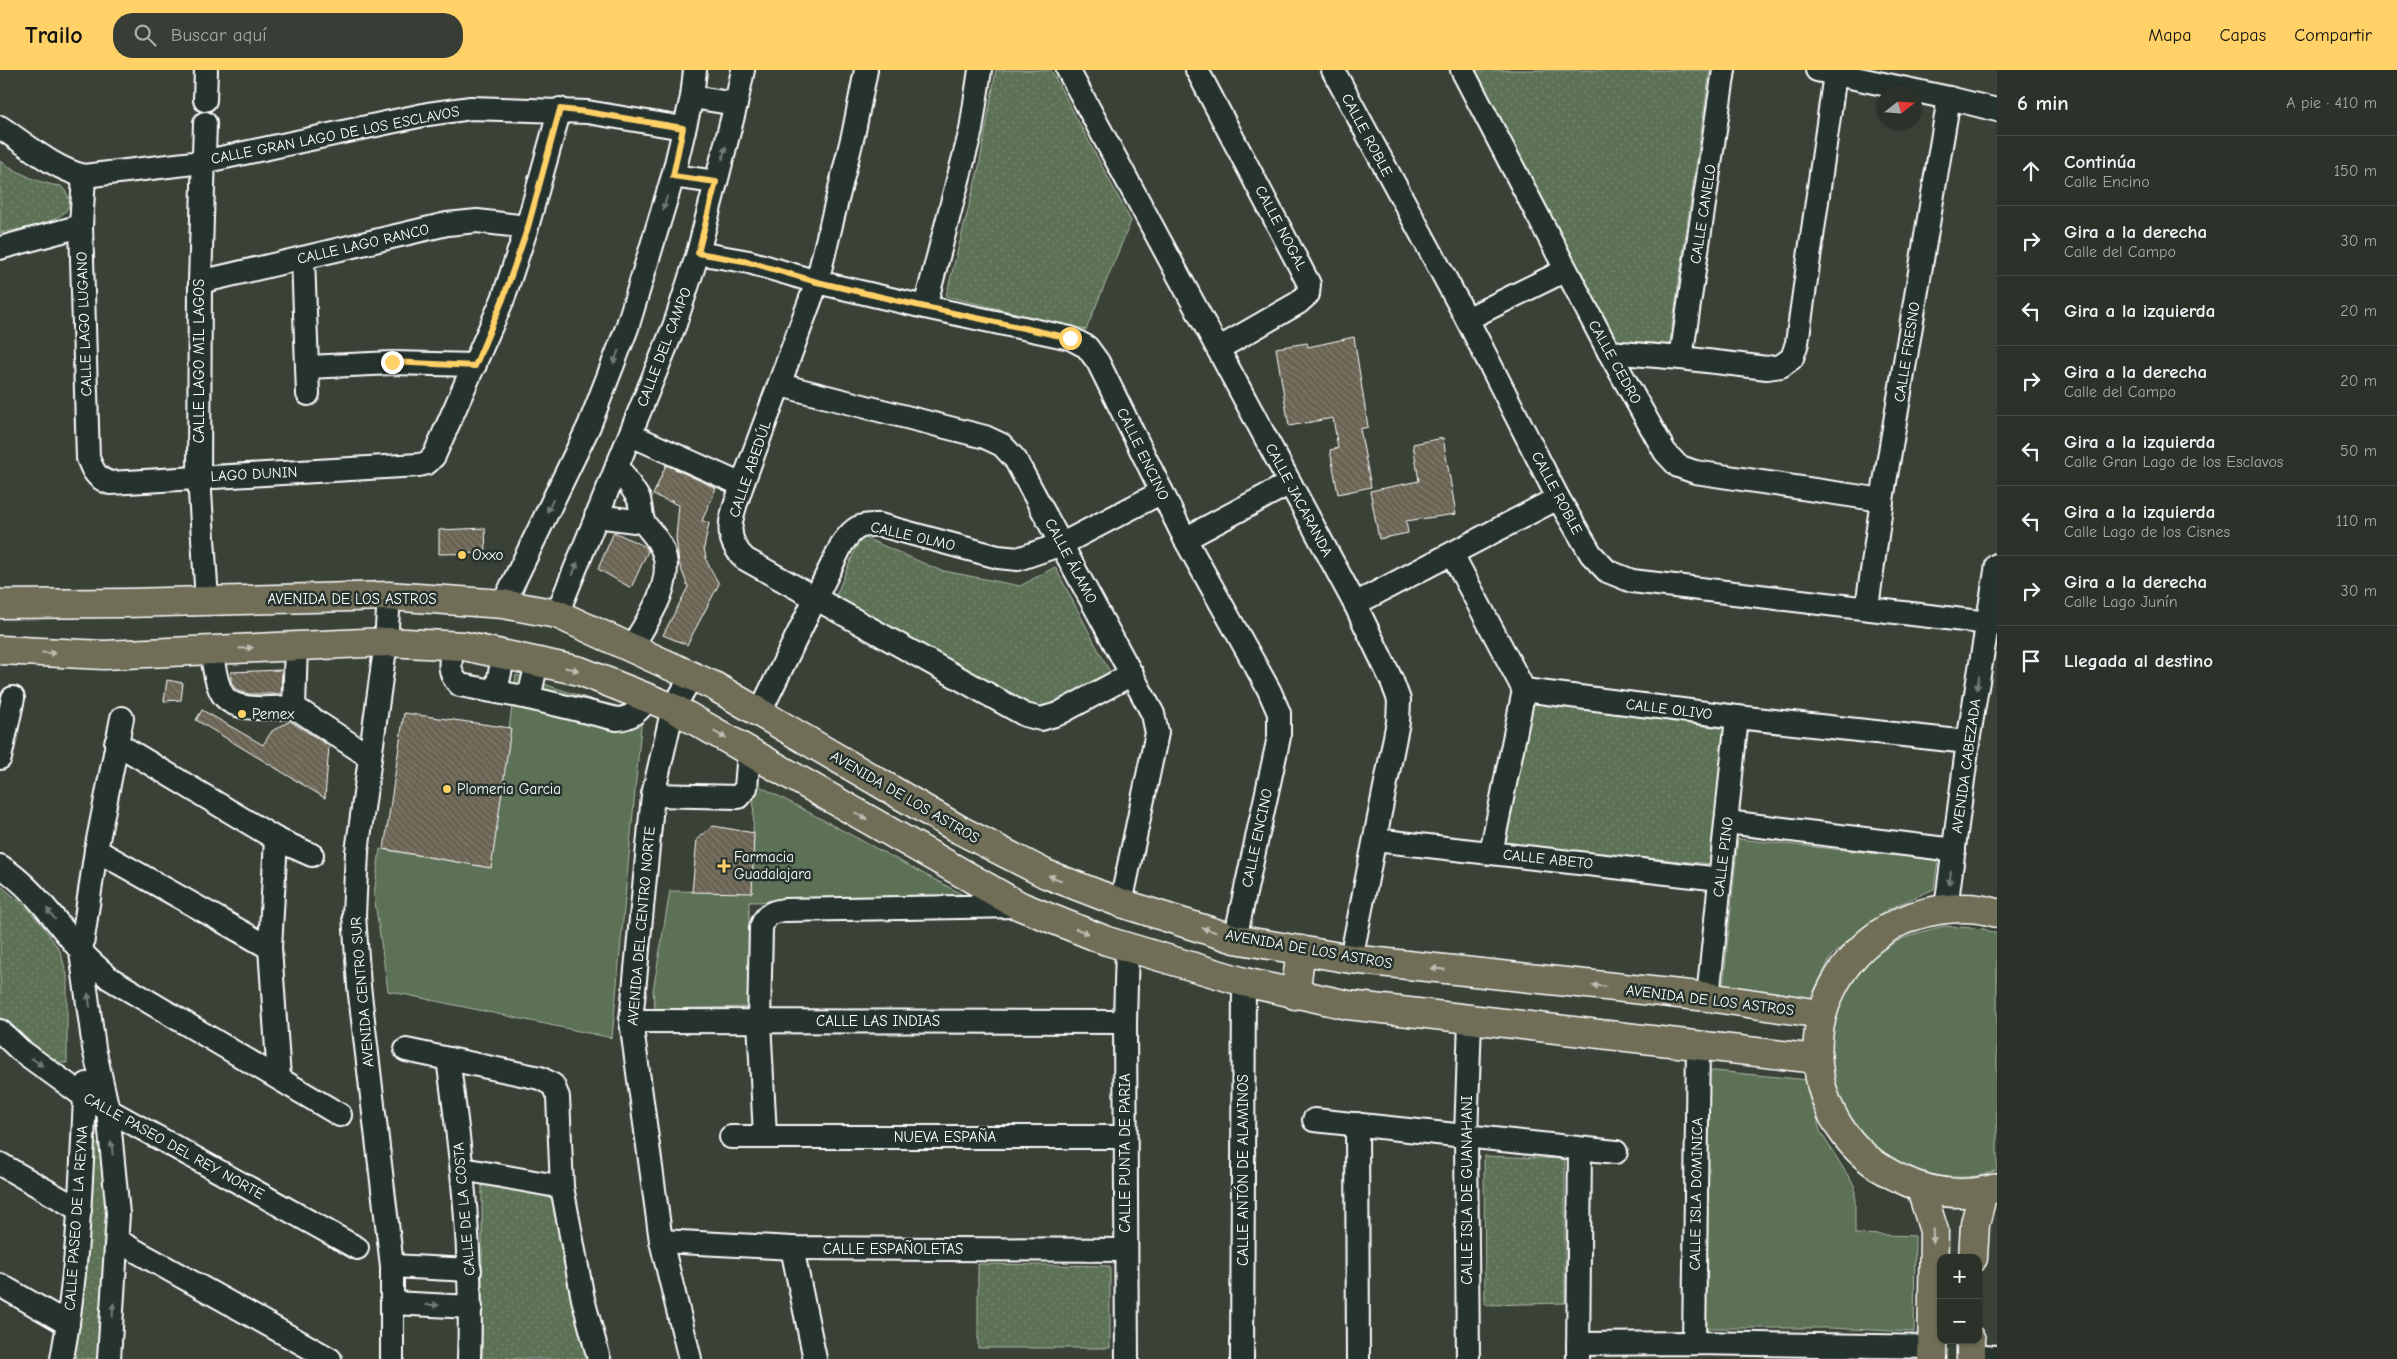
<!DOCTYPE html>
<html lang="es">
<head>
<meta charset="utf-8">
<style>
  :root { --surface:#2c322a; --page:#383e36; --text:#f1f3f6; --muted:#a6aaa8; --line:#484d47; --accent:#ffd166 }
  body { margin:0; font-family:"Comic Neue",sans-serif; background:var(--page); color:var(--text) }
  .controls { position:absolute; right:15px; bottom:15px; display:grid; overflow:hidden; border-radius:10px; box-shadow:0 1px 4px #0004 }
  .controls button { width:45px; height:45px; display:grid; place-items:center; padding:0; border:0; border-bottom:1px solid var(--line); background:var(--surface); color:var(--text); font:25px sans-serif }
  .compass { position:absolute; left:1877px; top:15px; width:45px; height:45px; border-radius:50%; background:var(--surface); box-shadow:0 1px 4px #0004; rotate:73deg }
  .stop { position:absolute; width:15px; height:15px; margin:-11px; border:4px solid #ffd166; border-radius:50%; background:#fff }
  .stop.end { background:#ffd166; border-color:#fff; box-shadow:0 1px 5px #0008 }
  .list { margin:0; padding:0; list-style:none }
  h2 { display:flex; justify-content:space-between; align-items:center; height:65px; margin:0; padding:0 20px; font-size:21px }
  h2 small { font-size:16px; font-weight:400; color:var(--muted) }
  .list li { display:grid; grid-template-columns:32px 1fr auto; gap:15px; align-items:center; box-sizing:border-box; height:70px; padding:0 20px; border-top:1px solid var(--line) }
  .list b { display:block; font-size:19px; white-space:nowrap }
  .list p { margin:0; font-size:16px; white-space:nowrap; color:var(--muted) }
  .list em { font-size:16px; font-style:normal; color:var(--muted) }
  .icon { flex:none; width:28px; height:28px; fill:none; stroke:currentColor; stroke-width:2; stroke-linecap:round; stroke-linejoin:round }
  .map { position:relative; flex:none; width:1997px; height:1289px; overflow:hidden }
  header { display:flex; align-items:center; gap:30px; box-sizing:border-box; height:70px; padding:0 25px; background:var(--accent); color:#111 }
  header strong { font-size:24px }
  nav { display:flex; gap:28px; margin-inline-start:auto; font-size:18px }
  .search { width:350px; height:45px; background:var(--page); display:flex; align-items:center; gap:12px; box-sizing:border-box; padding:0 18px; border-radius:20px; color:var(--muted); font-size:19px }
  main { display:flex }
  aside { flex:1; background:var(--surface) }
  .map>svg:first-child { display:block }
  .grass { fill:#5c7155; stroke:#aeb8aa }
  .park { fill:url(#park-dots); stroke:#aeb8aa }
  .building { fill:url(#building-back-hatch); stroke:#fff }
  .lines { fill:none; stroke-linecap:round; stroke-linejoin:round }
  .minor-casing { stroke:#fff; stroke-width:26 }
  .major-casing { stroke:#fff; stroke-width:31 }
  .minor { stroke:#26332d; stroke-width:22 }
  .major { stroke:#716e59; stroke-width:28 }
  .oneway { fill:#727a76 }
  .oneway2 { fill:#bfbeb4 }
  .route { stroke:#ffd166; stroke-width:6 }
  .poi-dot { fill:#ffd166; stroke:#26332d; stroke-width:2 }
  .labels { text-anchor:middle; stroke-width:5; stroke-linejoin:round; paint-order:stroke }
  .street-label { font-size:15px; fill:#fff; stroke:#26332d }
  .poi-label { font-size:15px; fill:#fff; stroke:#26332d; text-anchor:start }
</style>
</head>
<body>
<header>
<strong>Trailo</strong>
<div class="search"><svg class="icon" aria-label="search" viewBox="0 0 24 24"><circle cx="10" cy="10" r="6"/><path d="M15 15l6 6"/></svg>Buscar aquí</div>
<nav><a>Mapa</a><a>Capas</a><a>Compartir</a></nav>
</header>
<main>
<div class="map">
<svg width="1997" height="1289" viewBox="0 0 1997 1289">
  <defs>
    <pattern id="park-dots" width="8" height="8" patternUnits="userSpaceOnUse" patternTransform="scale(1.25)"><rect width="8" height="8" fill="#5c7155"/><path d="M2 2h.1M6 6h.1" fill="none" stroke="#74866e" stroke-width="1.8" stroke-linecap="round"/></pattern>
    <pattern id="building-back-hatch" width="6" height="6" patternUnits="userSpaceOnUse" patternTransform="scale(1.25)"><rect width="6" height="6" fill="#6a6453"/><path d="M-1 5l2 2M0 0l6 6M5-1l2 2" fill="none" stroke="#807b6d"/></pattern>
  </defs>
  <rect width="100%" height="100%" fill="#3a4238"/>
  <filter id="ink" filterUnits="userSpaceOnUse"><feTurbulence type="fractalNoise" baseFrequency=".02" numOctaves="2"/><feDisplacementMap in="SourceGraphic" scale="10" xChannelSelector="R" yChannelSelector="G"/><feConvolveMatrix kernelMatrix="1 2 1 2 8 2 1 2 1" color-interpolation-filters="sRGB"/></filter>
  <g filter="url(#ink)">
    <g class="grass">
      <polygon points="516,605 642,646 612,968 388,921 374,825 380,779 491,798"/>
      <polygon points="754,713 969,828 749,832 749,937 655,939 653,921 670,821 752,822"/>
      <polygon points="1738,769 1938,790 1934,819 1888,839 1832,885 1810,929 1723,918"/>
      <path d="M1944 856 1984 859 1997 864V1100C1980 1108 1959 1108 1941 1106 1860 1095 1812 1015 1839 938 1846 920 1857 900 1872 888 1894 869 1916 863 1944 856Z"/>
      <polygon points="1704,1000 1809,1010 1820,1061 1855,1117 1855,1164 1915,1166 1914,1262 1830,1258 1703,1258"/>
      <polygon points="1821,1282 1914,1287 1914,1289 1821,1289"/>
    </g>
    <g class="park">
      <polygon points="996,0 1051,0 1131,151 1086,260 946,226 979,97"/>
      <polygon points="1474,0 1710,0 1669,278 1615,272"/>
      <path d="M0 91C20 103 38 114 61 116 94 151 20 158 0 163Z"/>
      <polygon points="861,466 939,500 1020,516 1055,497 1112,606 1043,644 835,528"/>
      <polygon points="1527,632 1728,659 1712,794 1501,774"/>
      <path d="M0 815 24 835 43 856 60 881 67 905V993C38 994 19 968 0 950Z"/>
      <polygon points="87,1074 101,1074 108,1130 99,1289 71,1289"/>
      <polygon points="1484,1086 1565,1089 1565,1233 1485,1235"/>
      <polygon points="482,1114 554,1126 590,1289 482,1289"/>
      <polygon points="978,1194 1110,1196 1110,1278 978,1278"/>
    </g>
    <g class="building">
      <polygon points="1354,267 1368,357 1360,359 1371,417 1338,424 1330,380 1338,378 1333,348 1289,356 1276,278 1307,273 1308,277"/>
      <polygon points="1443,368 1456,444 1406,451 1408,463 1379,469 1370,421 1419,411 1413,374"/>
      <polygon points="666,395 716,418 702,451 709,453 704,478 707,492 719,514 687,575 663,565 688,517 679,493 676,467 679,435 673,433 672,430 671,432 653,425"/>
      <polygon points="485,458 486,483 439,484 439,460"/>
      <polygon points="614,462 646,477 648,481 631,518 598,499"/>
      <polygon points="282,600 281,624 248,624 237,620 231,612 231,602"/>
      <polygon points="167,610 183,613 181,630 164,631"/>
      <polygon points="202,640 263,675 272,661 290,651 329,676 325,728 196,650"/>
      <polygon points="404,643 511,658 491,798 384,779"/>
      <polygon points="713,756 754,763 752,823 692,822 697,769"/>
    </g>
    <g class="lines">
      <defs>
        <g id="minor">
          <path d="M866 0 854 61 817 212 742 415C733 444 720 465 745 489L1025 645 1041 649 1058 644 1132 604"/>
          <polyline points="1068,0 1355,534 1392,611 1399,630 1398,652 1351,889"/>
          <polyline points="1197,0 1309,214 1308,224 1298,233 1218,279"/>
          <polyline points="1333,0 1467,249 1558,428 1591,484 1607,501 1632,511 1997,554"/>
          <polyline points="1462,0 1609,282 1665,382 1678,396 1695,402 1882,430"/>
          <polyline points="1817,0 1949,28 1997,40"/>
          <polyline points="692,27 736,34"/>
          <polyline points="205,30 206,0"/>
          <polyline points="205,53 200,212 199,407 207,530"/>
          <path d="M0 57C27 75 53 98 84 106L202 92 428 44 471 38 587 42 683 58"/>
          <path d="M84 106 81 156 88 388C93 401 96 408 110 413L419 395 427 393 434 386 503 229 527 157 560 39"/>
          <polyline points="673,106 716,112"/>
          <polyline points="0,178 81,156"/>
          <polyline points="698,183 749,192 817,212 925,237 1070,268 1087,277 1098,292 1185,469 1269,620 1279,643 1279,667 1235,869"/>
          <polyline points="303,188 308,324"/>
          <polyline points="200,212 447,154 477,151 527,157"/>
          <polyline points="925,237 971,60 980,0"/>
          <polyline points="1467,249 1566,200"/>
          <polyline points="1609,282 1681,288 1767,298 1781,296 1792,288 1797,273 1835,4"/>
          <polyline points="1681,288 1724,0"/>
          <polyline points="308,297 392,293 475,295"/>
          <polyline points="780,315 985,367 1002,375 1015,389 1153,644 1157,663 1121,833"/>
          <polyline points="631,365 742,415"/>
          <polyline points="617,395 639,429 643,452"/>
          <path d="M596 446 643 452C652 463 662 473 665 488 671 518 646 552 632 577"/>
          <polyline points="1185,469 1290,413"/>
          <polyline points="1452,484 1524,620 1737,647 1968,672"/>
          <polyline points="389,526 386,572 357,782 354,845 359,916 392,1196 392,1289"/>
          <polyline points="503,534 589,356 627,258 673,106 692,27 695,0"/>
          <polyline points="1355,534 1558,428"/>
          <polyline points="1867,537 1882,430 1949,28"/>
          <polyline points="557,544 675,254 698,183 736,34 743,0"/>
          <path d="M453 575C450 592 447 603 460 615L529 628 617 649C633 648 639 640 649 628"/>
          <path d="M211 580C214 594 215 613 223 625 236 644 275 637 294 637L296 576"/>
          <polyline points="496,621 504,584"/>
          <polyline points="529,628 537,592"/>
          <polyline points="294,637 370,687"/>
          <path d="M760 642 842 474C854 457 859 454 880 455L998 487 1018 489 1062 474 1162 422"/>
          <polyline points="116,673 276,769 312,785"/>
          <polyline points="0,688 13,628"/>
          <polyline points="653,725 738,727 746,718 749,682"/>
          <polyline points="1727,752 1954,780"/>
          <polyline points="276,769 270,878 279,1008"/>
          <polyline points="1375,770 1720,809"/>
          <polyline points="96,780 270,878"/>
          <polyline points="1491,783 1524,620"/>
          <path d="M0 796C34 818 55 851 81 881 89 891 100 899 109 908L340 1045"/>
          <polyline points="1946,838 1968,672 1997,495"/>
          <polyline points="1708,927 1737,647"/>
          <polyline points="631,951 1125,952"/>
          <polyline points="0,961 20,980 85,1027 357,1178"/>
          <polyline points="406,980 540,1008 553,1015 558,1027 562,1117 583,1229 599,1289"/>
          <path d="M448 989C462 1089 473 1188 469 1289"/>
          <polyline points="1314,1050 1616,1082"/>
          <polyline points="1357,1054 1358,1289"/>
          <path d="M765 1066 759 951 761 858C765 845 770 842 784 840L1020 836"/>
          <polyline points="731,1067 1125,1067"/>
          <polyline points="0,1094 80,1140"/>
          <polyline points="463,1099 562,1117"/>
          <polyline points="118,1171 330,1289"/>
          <polyline points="661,1171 792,1178 1126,1180"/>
          <polyline points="792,1178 815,1289"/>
          <polyline points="392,1196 470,1200"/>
          <polyline points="0,1215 68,1254"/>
          <polyline points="393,1233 471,1237"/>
          <polyline points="1694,1273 1698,975"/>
          <polyline points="1578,1274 1694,1273 1932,1277"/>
          <polyline points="1971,1285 1997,1287"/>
          <polyline points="1578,1288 1580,1079"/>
          <path d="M62 1289C78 1202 81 1114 85 1027L87 1014"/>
          <polyline points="109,1289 118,1144 108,1040 94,978 81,882 96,780 122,648"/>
          <polyline points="690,1289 661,1171 631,951 653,725 673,638 692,606"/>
          <polyline points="1127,1289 1125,952 1127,877"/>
          <polyline points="1242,1289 1244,912"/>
          <polyline points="1468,1289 1466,1066 1470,951"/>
        </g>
        <g id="major">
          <polyline points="0,534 127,533 389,526 503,534 557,544 714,616 960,760 1046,804 1121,833 1235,869 1351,889 1708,927 1821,944"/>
          <polyline points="0,580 104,585 386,572 464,576 580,601 673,638 1020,836 1107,871 1244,912 1348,935 1817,989"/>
          <path d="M1997 843C1962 832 1918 840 1888 858 1789 919 1795 1061 1901 1109 1932 1124 1964 1127 1997 1118"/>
          <polyline points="1295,925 1301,880"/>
          <polyline points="1921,1119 1934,1161 1932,1289"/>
          <polyline points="1973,1188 1975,1154 1983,1122"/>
          <polyline points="1971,1289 1971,1270"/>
        </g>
      </defs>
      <use href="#minor" class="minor-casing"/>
      <use href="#major" class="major-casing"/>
      <use href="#minor" class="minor"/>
      <use href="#major" class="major"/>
    </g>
    <defs><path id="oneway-solid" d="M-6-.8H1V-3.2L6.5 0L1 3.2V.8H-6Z" transform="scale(1.25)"/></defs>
    <g class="oneway">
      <use href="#oneway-solid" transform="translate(724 83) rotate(-76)"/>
      <use href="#oneway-solid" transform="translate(665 133) rotate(107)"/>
      <use href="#oneway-solid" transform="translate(616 287) rotate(112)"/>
      <use href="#oneway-solid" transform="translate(550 436) rotate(116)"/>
      <use href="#oneway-solid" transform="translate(575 499) rotate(-68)"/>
      <use href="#oneway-solid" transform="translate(1978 613) rotate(99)"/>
      <use href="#oneway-solid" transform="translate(1950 808) rotate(98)"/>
      <use href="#oneway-solid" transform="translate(51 844) rotate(-128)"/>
      <use href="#oneway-solid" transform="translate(89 930) rotate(-99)"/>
      <use href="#oneway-solid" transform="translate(37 992) rotate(36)"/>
      <use href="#oneway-solid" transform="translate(112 1078) rotate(-96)"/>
      <use href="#oneway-solid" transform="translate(432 1235) rotate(1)"/>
      <use href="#oneway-solid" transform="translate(113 1240) rotate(-86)"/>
    </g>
    <g class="oneway2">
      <use href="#oneway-solid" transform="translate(246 578) rotate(-3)"/>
      <use href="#oneway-solid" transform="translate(49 583) rotate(3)"/>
      <use href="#oneway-solid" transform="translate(572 599) rotate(12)"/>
      <use href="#oneway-solid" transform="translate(720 665) rotate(30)"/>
      <use href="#oneway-solid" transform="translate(861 746) rotate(30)"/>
      <use href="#oneway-solid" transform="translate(1055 808) rotate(-159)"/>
      <use href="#oneway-solid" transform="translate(1209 860) rotate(-163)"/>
      <use href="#oneway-solid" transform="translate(1082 861) rotate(21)"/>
      <use href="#oneway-solid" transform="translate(1438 899) rotate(-174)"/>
      <use href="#oneway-solid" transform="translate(1599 916) rotate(-174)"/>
      <use href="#oneway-solid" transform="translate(1933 1166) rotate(87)"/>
    </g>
  </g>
  <g class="lines" filter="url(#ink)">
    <polyline class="route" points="392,292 475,296 503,229 528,157 560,39 587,42 683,58 673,106 716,112 698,183 749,192 817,212 925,237 1070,268"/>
  </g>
  <g class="poi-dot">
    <circle cx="462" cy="485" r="5"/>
    <circle cx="242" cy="644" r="5"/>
    <circle cx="447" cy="719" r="5"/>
    <path d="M721.5 788.5h5v5h5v5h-5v5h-5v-5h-5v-5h5z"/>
  </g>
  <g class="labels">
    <g class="street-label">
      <text transform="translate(335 65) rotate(-11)" y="5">CALLE GRAN LAGO DE LOS ESCLAVOS</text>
      <text transform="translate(1367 65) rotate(62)" y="5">CALLE ROBLE</text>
      <text transform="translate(1703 144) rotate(-81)" y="5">CALLE CANELO</text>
      <text transform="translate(1281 158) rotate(62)" y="5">CALLE NOGAL</text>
      <text transform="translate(363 174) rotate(-13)" y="5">CALLE LAGO RANCO</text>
      <text transform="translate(84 254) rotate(-92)" y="5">CALLE LAGO LUGANO</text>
      <text transform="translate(664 277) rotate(-69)" y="5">CALLE DEL CAMPO</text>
      <text transform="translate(1907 282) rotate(-81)" y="5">CALLE FRESNO</text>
      <text transform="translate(199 291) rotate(-90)" y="5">CALLE LAGO MIL LAGOS</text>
      <text transform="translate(1615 292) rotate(61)" y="5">CALLE CEDRO</text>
      <text transform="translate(1143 384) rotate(64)" y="5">CALLE ENCINO</text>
      <text transform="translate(750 399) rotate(-71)" y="5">CALLE ABEDÚL</text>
      <text transform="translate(254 404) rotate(-3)" y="5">LAGO DUNIN</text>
      <text transform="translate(1557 423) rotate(62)" y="5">CALLE ROBLE</text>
      <text transform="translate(1299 430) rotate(62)" y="5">CALLE JACARANDA</text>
      <text transform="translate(913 466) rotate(13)" y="5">CALLE OLMO</text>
      <text transform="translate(1071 491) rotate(62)" y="5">CALLE ÁLAMO</text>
      <text x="352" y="534">AVENIDA DE LOS ASTROS</text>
      <text transform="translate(1669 639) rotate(7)" y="5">CALLE OLIVO</text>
      <text transform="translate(1966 696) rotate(-82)" y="5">AVENIDA CABEZADA</text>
      <text transform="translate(905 727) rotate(30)" y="5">AVENIDA DE LOS ASTROS</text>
      <text transform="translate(1257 768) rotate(-78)" y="5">CALLE ENCINO</text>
      <text transform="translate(1723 787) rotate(-83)" y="5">CALLE PINO</text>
      <text transform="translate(1548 789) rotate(6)" y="5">CALLE ABETO</text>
      <text transform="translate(641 856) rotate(-85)" y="5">AVENIDA DEL CENTRO NORTE</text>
      <text transform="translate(1309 879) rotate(10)" y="5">AVENIDA DE LOS ASTROS</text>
      <text transform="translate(362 922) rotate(-95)" y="5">AVENIDA CENTRO SUR</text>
      <text transform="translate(1710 930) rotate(7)" y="5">AVENIDA DE LOS ASTROS</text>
      <text x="878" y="956">CALLE LAS INDIAS</text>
      <text x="945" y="1072">NUEVA ESPAÑA</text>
      <text transform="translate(174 1076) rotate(29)" y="5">CALLE PASEO DEL REY NORTE</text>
      <text transform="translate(1125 1083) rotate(-90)" y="5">CALLE PUNTA DE PARIA</text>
      <text transform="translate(1243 1100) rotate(-90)" y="5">CALLE ANTÓN DE ALAMINOS</text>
      <text transform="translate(1467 1120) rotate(-90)" y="5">CALLE ISLA DE GUANAHANI</text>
      <text transform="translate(1696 1124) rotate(-89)" y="5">CALLE ISLA DOMINICA</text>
      <text transform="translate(464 1139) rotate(-95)" y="5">CALLE DE LA COSTA</text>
      <text transform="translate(76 1148) rotate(-86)" y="5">CALLE PASEO DE LA REYNA</text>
      <text x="893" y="1184">CALLE ESPAÑOLETAS</text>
    </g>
    <g class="poi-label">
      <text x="472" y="490">Oxxo</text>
      <text x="252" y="649">Pemex</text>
      <text x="457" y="724">Plomeria Garcia</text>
      <text x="734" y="792">Farmacia<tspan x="734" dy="17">Guadalajara</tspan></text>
    </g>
  </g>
</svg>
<div class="controls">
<button>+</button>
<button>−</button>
</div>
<svg class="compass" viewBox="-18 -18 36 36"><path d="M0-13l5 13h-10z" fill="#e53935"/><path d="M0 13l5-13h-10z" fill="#a6aaa8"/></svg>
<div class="stop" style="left:1070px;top:268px"></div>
<div class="stop end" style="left:392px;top:292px"></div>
</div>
<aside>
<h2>6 min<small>A pie · 410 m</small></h2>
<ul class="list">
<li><svg class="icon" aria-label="ahead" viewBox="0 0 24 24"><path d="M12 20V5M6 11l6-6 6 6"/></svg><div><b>Continúa</b><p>Calle Encino</p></div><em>150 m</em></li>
<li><svg class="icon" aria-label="right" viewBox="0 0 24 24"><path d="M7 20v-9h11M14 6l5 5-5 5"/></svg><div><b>Gira a la derecha</b><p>Calle del Campo</p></div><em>30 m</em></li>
<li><svg class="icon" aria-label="left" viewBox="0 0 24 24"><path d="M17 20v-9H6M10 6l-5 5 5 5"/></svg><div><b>Gira a la izquierda</b></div><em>20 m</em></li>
<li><svg class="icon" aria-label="right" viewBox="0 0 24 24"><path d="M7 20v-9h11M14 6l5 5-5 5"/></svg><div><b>Gira a la derecha</b><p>Calle del Campo</p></div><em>20 m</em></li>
<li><svg class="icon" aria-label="left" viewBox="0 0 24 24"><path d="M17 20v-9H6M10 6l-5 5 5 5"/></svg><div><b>Gira a la izquierda</b><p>Calle Gran Lago de los Esclavos</p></div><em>50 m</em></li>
<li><svg class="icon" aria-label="left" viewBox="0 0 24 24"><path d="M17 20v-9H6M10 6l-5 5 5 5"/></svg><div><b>Gira a la izquierda</b><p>Calle Lago de los Cisnes</p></div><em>110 m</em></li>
<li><svg class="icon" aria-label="right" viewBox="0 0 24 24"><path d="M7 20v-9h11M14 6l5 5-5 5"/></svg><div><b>Gira a la derecha</b><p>Calle Lago Junín</p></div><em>30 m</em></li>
<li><svg class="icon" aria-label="arrive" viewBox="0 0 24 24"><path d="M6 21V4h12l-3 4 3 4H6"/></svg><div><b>Llegada al destino</b></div></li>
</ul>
</aside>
</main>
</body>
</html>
